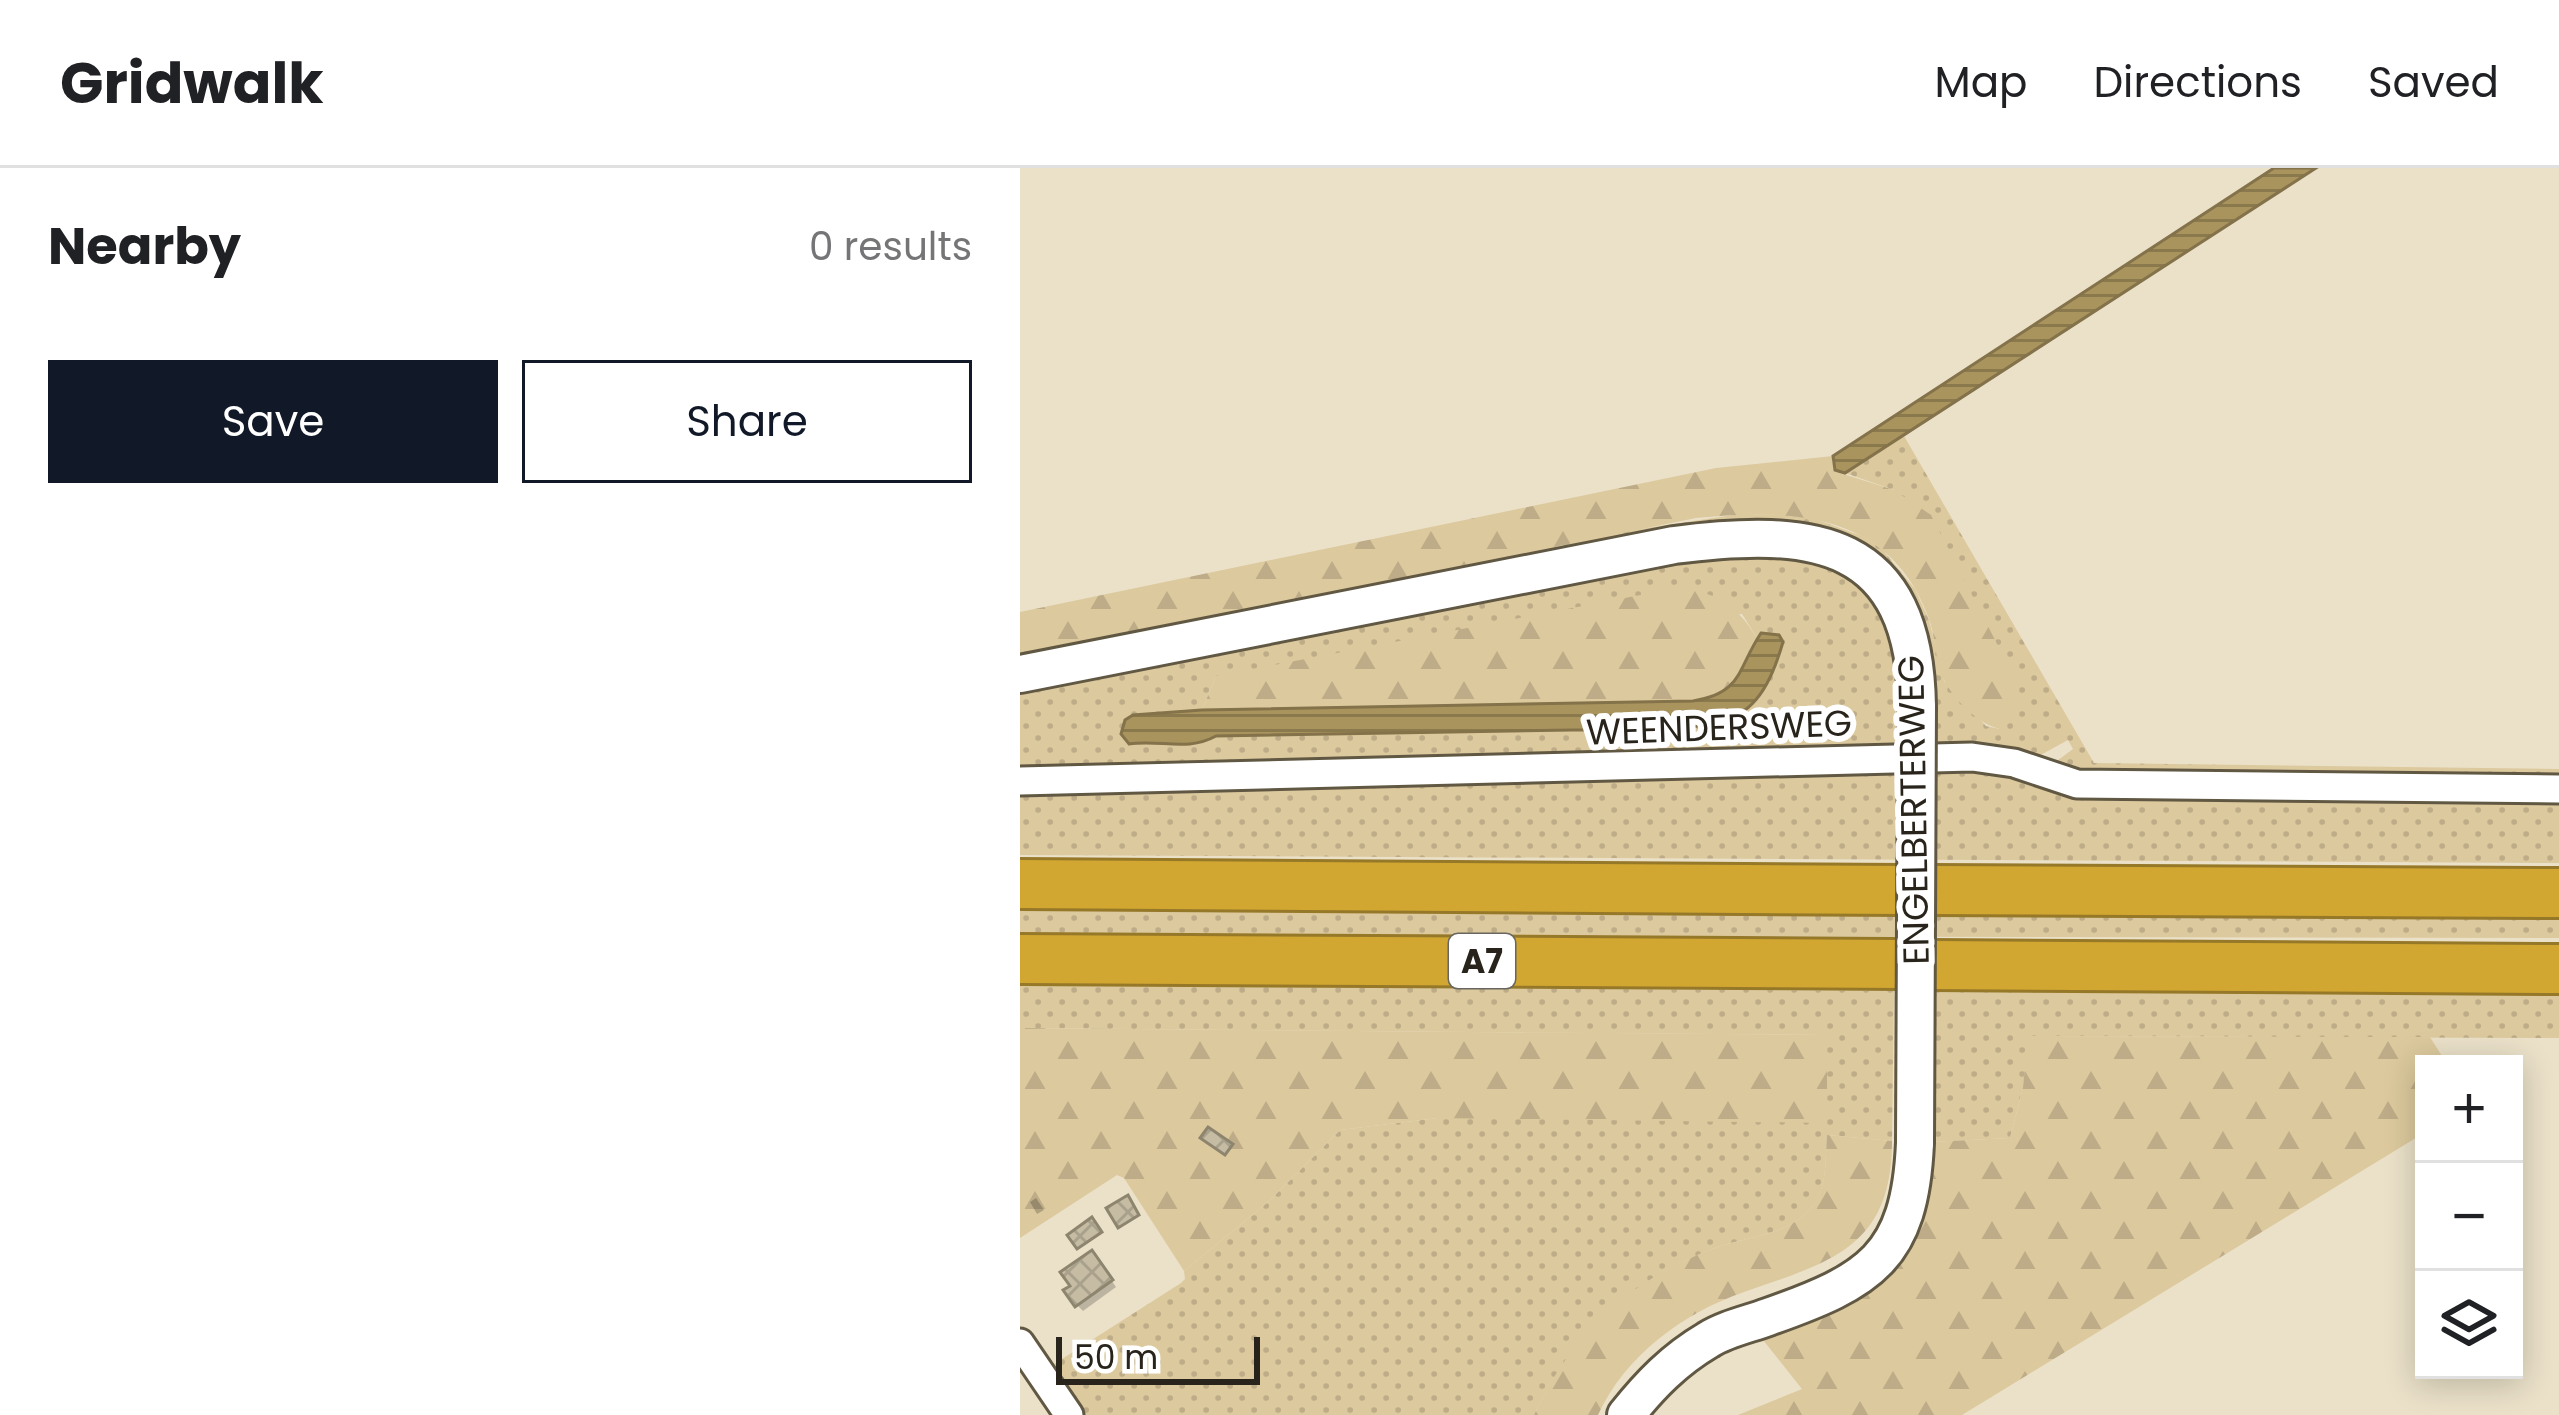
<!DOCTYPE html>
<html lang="en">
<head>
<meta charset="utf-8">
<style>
  :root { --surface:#fff; --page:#f2f2f2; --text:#202124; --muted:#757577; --line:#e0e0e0; --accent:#111827 }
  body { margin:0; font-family:Poppins,sans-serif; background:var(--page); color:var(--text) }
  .controls { position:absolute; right:36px; bottom:36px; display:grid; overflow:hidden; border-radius:0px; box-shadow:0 6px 30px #0003 }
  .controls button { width:108px; height:108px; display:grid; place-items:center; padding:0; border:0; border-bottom:3px solid var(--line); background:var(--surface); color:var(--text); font:60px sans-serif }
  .scale { position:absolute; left:36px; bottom:30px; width:204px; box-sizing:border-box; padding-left:12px; border:6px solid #28241b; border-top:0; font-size:33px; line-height:42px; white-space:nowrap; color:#28241b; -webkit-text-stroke:9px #fff; paint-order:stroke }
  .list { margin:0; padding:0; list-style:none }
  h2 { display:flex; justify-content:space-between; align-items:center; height:156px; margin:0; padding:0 48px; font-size:51px }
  h2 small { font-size:39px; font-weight:400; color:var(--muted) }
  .actions { display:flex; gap:24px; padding:36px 48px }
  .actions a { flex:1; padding:27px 0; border:3px solid var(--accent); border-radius:0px; text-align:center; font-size:42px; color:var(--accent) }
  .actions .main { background:var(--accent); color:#fff }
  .icon { flex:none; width:66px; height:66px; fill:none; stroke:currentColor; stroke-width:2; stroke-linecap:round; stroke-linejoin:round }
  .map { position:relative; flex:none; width:1539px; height:1247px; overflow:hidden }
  header { display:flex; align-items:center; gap:72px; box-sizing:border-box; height:168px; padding:0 60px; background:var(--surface); border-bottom:3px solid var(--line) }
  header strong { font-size:57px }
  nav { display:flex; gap:66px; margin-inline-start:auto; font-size:42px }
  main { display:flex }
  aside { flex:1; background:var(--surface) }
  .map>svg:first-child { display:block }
  .grass { fill:url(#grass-dots); fill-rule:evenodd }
  .forest { fill:url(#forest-firs) }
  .water { fill:url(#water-rules); stroke:#83724a; stroke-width:3 }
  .shadow { fill:#0003 }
  .building { fill:url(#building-cross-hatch); stroke:#8e856f; stroke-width:3 }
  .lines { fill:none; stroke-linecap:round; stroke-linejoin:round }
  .street-casing { stroke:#615843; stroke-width:33 }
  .secondary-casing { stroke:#615843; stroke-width:42 }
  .highway-casing { stroke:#967829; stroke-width:54 }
  .street { stroke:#fff; stroke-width:27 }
  .secondary { stroke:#fff; stroke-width:36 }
  .highway { stroke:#d1a631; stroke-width:48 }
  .secondary-bridge-casing { stroke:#615843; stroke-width:42; stroke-linecap:butt }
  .secondary-bridge { stroke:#fff; stroke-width:36 }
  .labels { text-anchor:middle; stroke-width:12; stroke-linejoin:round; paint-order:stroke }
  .shield { fill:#fff; stroke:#68665f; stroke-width:3 }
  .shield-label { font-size:33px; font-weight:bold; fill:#28241b }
  .street-label { font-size:36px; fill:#28241b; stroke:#fff }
</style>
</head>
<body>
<header>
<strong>Gridwalk</strong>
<nav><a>Map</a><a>Directions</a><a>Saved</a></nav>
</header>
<main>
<aside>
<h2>Nearby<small>0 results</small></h2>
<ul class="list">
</ul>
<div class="actions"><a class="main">Save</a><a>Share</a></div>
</aside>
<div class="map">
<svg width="1539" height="1247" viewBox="0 0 1539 1247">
  <defs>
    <pattern id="grass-dots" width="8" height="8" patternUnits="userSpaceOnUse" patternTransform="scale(3)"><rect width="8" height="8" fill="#dcc99d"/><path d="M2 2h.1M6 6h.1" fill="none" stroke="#bdac87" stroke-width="1.8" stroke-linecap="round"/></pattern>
    <pattern id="forest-firs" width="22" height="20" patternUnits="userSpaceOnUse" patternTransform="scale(3)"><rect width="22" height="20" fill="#dcc99d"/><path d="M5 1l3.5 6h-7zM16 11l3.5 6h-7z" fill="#bdac87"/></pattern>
    <pattern id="water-rules" width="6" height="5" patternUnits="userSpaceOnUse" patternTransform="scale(3)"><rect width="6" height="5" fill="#aa945e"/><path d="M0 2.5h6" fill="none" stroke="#8a794d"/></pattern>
    <pattern id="building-cross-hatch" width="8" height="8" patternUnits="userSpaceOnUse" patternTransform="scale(3)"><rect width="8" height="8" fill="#c6bca4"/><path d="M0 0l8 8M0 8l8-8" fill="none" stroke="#aaa18d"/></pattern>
  </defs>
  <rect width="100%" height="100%" fill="#ebe1c9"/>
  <g class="grass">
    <polygon points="884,268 1074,595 1539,601 1539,614 1074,610 1034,595 1053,581 1048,572 1017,589 914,582 915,528 907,482 810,367 0,493 0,482 39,480 587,366 720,346 784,347 842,368 862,381 895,421 909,452 924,513 966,558 980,561 874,322 825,305"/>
    <path d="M699 383 802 393 836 411 877 466 883 583 0 608V519ZM722 446 737 470 742 465 763 474 749 512 697 554 602 561 195 568C168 583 140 572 109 576L113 547 182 542 196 508Z"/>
    <polygon points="983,600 1539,628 1539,695 0,687 0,621"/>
    <polygon points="0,732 1539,739 1539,770 0,767"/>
    <path d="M0 817 874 823 872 973 807 967C805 989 808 1021 792 1039 769 1068 725 1068 692 1081 606 1116 554 1164 514 1247H64L31 1198 161 1115 165 1111 164 1103 248 1034 320 962 418 950 806 867 0 860Z"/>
    <polygon points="1539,823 1539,870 1009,868 1003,919 990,970 910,974 913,824"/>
  </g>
  <g class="forest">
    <path d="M813 288 812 294 820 305 874 322 911 347 995 511V551L980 561C958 556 936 533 925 514 915 496 916 470 909 451 871 344 771 340 676 350L39 480 0 483V444L696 300Z"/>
    <path d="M657 420C698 425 715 435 737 470 722 507 715 526 673 533L182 542 196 508Z"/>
    <polygon points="0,860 807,867 807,955 418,950 320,962 248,1034 164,1103 104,1010 97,1007 0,1070"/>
    <path d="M1008 868 1410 869 1427 896H1404V965L942 1247H718L782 1221 739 1167C785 1153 841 1142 872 1101 884 1084 902 999 910 974L990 970 1003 919Z"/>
    <path d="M807 967 872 973C872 1080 810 1094 724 1124 663 1145 605 1188 578 1247H514C553 1164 606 1115 692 1081 725 1068 769 1068 792 1039 808 1020 805 989 807 967Z"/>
  </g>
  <g class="water">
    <polygon points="1254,0 1296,0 825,305 815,302 813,288"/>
    <path d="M741 465 759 467 763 474C755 501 743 535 715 548 673 567 598 561 552 562 433 564 314 566 196 568 167 584 140 571 109 576L101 566 105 552 113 547 182 542 673 533C723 525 717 501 741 465Z"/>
  </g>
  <g class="shadow">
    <polygon points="16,1030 24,1042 17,1046 10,1034"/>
    <polygon points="77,1092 96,1119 63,1143 57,1137 54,1118"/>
  </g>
  <g class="building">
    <polygon points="188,959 213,976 205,987 180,970"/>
    <polygon points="108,1027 119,1047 98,1060 86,1040"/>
    <polygon points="72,1049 82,1064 57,1081 47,1067"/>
    <polygon points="72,1082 93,1112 55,1139 43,1122 50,1118 40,1104"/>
  </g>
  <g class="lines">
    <defs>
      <g id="street">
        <polyline points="0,613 952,589 994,595 1057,616 1539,621"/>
        <polyline points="0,1175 49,1247"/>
      </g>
      <g id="secondary">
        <path d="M0 506 654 377C794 359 895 370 897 539"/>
        <path d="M606 1247C630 1217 654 1192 688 1172 705 1161 729 1156 748 1149 850 1113 890 1090 895 975"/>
      </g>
      <g id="highway">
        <polyline points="0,716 882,722"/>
        <polyline points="913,722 1539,725"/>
        <polyline points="0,791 881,796"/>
        <polyline points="913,797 1539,801"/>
      </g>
    </defs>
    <use href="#street" class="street-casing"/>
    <use href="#secondary" class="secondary-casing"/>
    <use href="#highway" class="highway-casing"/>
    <use href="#street" class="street"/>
    <use href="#secondary" class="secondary"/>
    <use href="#highway" class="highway"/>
    <defs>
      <polyline id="secondary-bridge" points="895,975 897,539"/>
    </defs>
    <use href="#secondary-bridge" class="secondary-bridge-casing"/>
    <use href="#secondary-bridge" class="secondary-bridge"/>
  </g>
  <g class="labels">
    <rect class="shield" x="429" y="766" width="66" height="54" rx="9"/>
    <g class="shield-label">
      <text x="462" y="805">A7</text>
    </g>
    <g class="street-label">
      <text transform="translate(699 559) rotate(-2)" y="13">WEENDERSWEG</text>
      <text transform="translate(893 642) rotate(-91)" y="13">ENGELBERTERWEG</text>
    </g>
  </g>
</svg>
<div class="controls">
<button>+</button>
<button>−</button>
<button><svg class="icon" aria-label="layers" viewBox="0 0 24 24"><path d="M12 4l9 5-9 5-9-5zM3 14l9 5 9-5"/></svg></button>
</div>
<div class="scale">50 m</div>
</div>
</main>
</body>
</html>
